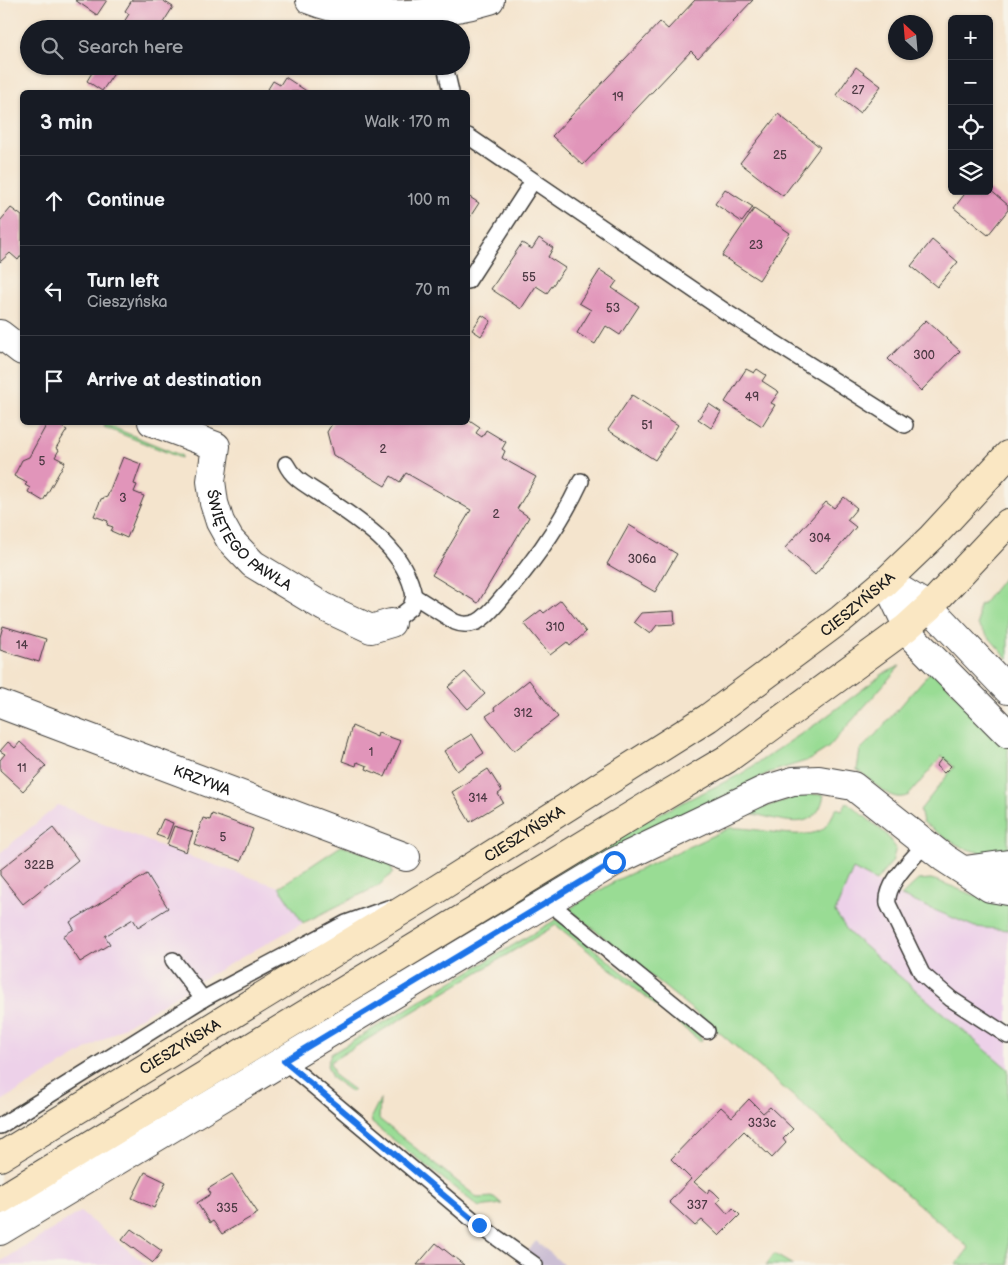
<!DOCTYPE html>
<html lang="en">
<head>
<meta charset="utf-8">
<style>
  :root { --surface:#171b24; --page:#20242c; --text:#f1f3f6; --muted:#9ea1a6; --line:#363941 }
  body { margin:0; font-family:"Balsamiq Sans",sans-serif; background:var(--page); color:var(--text) }
  .controls { position:absolute; right:15px; top:15px; display:grid; overflow:hidden; border-radius:8px; box-shadow:0 1px 4px #0004 }
  .controls button { width:45px; height:45px; display:grid; place-items:center; padding:0; border:0; border-bottom:1px solid var(--line); background:var(--surface); color:var(--text); font:25px sans-serif }
  .compass { position:absolute; left:888px; top:15px; width:45px; height:45px; border-radius:50%; background:var(--surface); box-shadow:0 1px 4px #0004; rotate:334deg }
  .stop { position:absolute; width:15px; height:15px; margin:-11px; border:4px solid #1a73e8; border-radius:50%; background:#fff }
  .stop.end { background:#1a73e8; border-color:#fff; box-shadow:0 1px 5px #0008 }
  .list { margin:0; padding:0; list-style:none }
  h2 { display:flex; justify-content:space-between; align-items:center; height:65px; margin:0; padding:0 20px; font-size:21px }
  h2 small { font-size:16px; font-weight:400; color:var(--muted) }
  .list li { display:grid; grid-template-columns:32px 1fr auto; gap:15px; align-items:center; box-sizing:border-box; height:90px; padding:0 20px; border-top:1px solid var(--line) }
  .list b { display:block; font-size:19px; white-space:nowrap }
  .list p { margin:0; font-size:16px; white-space:nowrap; color:var(--muted) }
  .list em { font-size:16px; font-style:normal; color:var(--muted) }
  .icon { flex:none; width:28px; height:28px; fill:none; stroke:currentColor; stroke-width:2; stroke-linecap:round; stroke-linejoin:round }
  .map { position:relative; flex:none; width:1008px; height:1265px; overflow:hidden }
  .search { position:absolute; background:var(--surface); box-shadow:0 1px 4px #0004; left:20px; top:20px; width:450px; height:55px; display:flex; align-items:center; gap:12px; box-sizing:border-box; padding:0 18px; border-radius:28px; color:var(--muted); font-size:19px }
  .panel { position:absolute; background:var(--surface); box-shadow:0 1px 4px #0004; left:20px; top:90px; width:450px; height:335px; border-radius:8px }
  .map>svg:first-child { display:block }
  .built { fill:#edd1e9 }
  .industrial { fill:#ccbfd4 }
  .green { fill:#99dc94; stroke:#5a7c58 }
  .building { fill:#e195ba }
  .lines { fill:none; stroke-linecap:round; stroke-linejoin:round }
  .service-casing { stroke:#3c3a37; stroke-width:18 }
  .minor-casing { stroke:#3c3a37; stroke-width:30 }
  .secondary-casing { stroke:#3c3a37; stroke-width:30 }
  .service { stroke:#fff; stroke-width:15 }
  .minor { stroke:#fff; stroke-width:28 }
  .secondary { stroke:#fae7c3; stroke-width:28 }
  .route { stroke:#1a73e8; stroke-width:6 }
  .labels { text-anchor:middle; stroke-width:4.5; stroke-linejoin:round; paint-order:stroke }
  .number-label { font-size:12px; fill:#4d3a44 }
  .street-label { font-size:15px; fill:#1c1c1c; stroke:#f7f3e8 }
</style>
</head>
<body>
<div class="map">
<svg width="1008" height="1265" viewBox="0 0 1008 1265">
  <rect width="100%" height="100%" fill="#f7f3e8"/>
  <filter id="ink" filterUnits="userSpaceOnUse"><feTurbulence type="fractalNoise" baseFrequency=".02" numOctaves="2"/><feDisplacementMap in="SourceGraphic" scale="10" xChannelSelector="R" yChannelSelector="G"/><feConvolveMatrix kernelMatrix="1 2 1 2 8 2 1 2 1" color-interpolation-filters="sRGB"/></filter>
  <filter id="wash" filterUnits="userSpaceOnUse"><feTurbulence type="fractalNoise" baseFrequency=".0096" numOctaves="4" result="noise"/><feDisplacementMap in="SourceGraphic" scale="20" xChannelSelector="R" yChannelSelector="G"/><feGaussianBlur stdDeviation="1.12" result="paint"/><feColorMatrix in="noise" values="0 0 0 0 0 0 0 0 0 0 0 0 0 0 0 0 0 1.4 0 .05"/><feComposite in="paint" operator="in"/></filter>
  <g filter="url(#wash)">
    <rect width="100%" height="100%" fill="#f4e4cd"/>
    <g class="built">
      <polygon points="58,805 173,851 279,887 303,923 208,976 0,1102 0,853"/>
      <polygon points="853,869 901,896 975,927 1008,930 1008,1069 849,933 835,912"/>
      <polygon points="80,1212 147,1265 0,1265 0,1262"/>
    </g>
    <polygon class="industrial" points="536,1241 564,1265 516,1265"/>
    <g class="green">
      <polygon points="105,424 182,456 181,458 104,427"/>
      <polygon points="1008,572 1008,659 978,625 978,609 980,604 982,605"/>
      <polygon points="900,666 828,748 809,760 768,773 484,929 479,921 638,824 741,774 819,722 883,674"/>
      <path d="M932 670 1008 746V850C975 861 949 841 923 822L920 810 954 767 942 756 909 795C889 805 873 779 857 770L860 750 876 734Z"/>
      <path d="M811 794 824 795C816 838 777 817 747 813L795 797Z"/>
      <path d="M847 802 885 833 896 848 892 862 876 881 853 869 835 912 849 933 1008 1069V1265H956L969 1248 705 1020 569 909 619 879 729 828C754 826 808 843 824 828 829 823 833 815 836 808L842 810Z"/>
      <polygon points="341,846 389,860 393,873 378,886 303,923 279,887"/>
      <path d="M931 879C956 886 981 903 1008 900V930L975 927 901 896 918 880Z"/>
      <polygon points="557,919 698,1033 702,1040 700,1041 556,925 330,1062 335,1076 354,1090 352,1092 332,1078 327,1065 331,1054"/>
      <polygon points="380,1099 379,1119 478,1198 494,1197 502,1204 479,1207 372,1123 371,1117"/>
      <polygon points="774,1254 793,1265 766,1265"/>
    </g>
    <g id="blocks">
      <g class="building">
        <polygon points="75,0 107,0 97,15"/>
        <polygon points="132,0 162,0 173,7 159,29 127,29 122,25 129,14 125,11"/>
        <polygon points="695,0 753,0 698,58 691,51 583,165 552,136 660,22 668,29"/>
        <polygon points="96,66 107,66 115,72 102,91 87,81"/>
        <polygon points="856,67 881,86 860,113 836,95"/>
        <polygon points="285,77 308,92 273,92 268,89 273,81 280,85"/>
        <polygon points="778,114 820,147 783,196 740,163"/>
        <polygon points="725,189 753,207 742,222 715,204"/>
        <polygon points="989,189 1008,205 1008,210 988,235 954,208 967,191 989,191"/>
        <polygon points="468,196 479,203 468,220"/>
        <polygon points="11,208 22,216 22,254 18,260 10,253 0,262 0,221"/>
        <polygon points="754,209 790,233 759,280 722,256"/>
        <polygon points="539,238 553,248 548,257 565,268 547,293 536,286 521,309 491,289 522,243 532,249"/>
        <polygon points="932,240 958,262 937,287 911,266"/>
        <polygon points="600,270 617,281 612,288 639,306 620,335 606,326 595,344 577,333 591,310 579,303"/>
        <polygon points="482,315 491,321 481,336 472,330"/>
        <polygon points="926,320 960,351 921,391 888,359"/>
        <polygon points="746,369 754,373 757,369 766,375 762,381 779,392 771,403 775,405 762,426 725,402"/>
        <polygon points="632,395 678,425 655,460 608,430"/>
        <polygon points="709,404 721,412 711,428 698,419"/>
        <polygon points="468,419 480,427 476,433 482,437 486,430 506,442 502,449 505,451 502,458 536,477 517,509 529,517 478,603 432,575 471,510 406,473 400,482 391,476 385,486 333,455 327,432 333,422 459,423 468,422"/>
        <polygon points="48,422 53,422 67,430 56,448 59,450 55,457 65,462 43,501 28,492 30,488 25,485 27,483 14,476 22,460 29,457"/>
        <polygon points="123,457 141,464 134,484 137,485 134,492 144,496 127,538 111,531 113,527 107,525 108,521 94,516 101,499 107,497"/>
        <polygon points="844,497 857,508 847,520 856,527 815,575 785,548 826,502 834,508"/>
        <polygon points="629,525 677,554 655,592 607,564"/>
        <polygon points="561,600 586,632 570,646 567,642 550,655 524,623 541,610 544,613"/>
        <polygon points="674,611 675,624 657,625 650,634 634,622 641,613"/>
        <polygon points="3,626 46,639 39,662 0,650 0,637"/>
        <polygon points="465,672 485,694 468,709 448,687"/>
        <polygon points="529,680 558,717 514,751 486,716 495,710 494,708"/>
        <polygon points="352,726 377,737 378,733 401,741 385,777 366,769 367,766 357,762 356,766 342,761"/>
        <polygon points="472,734 484,753 457,771 444,751"/>
        <polygon points="8,742 15,748 20,742 46,766 23,791 0,770 0,760 5,754 0,751"/>
        <polygon points="942,758 951,766 944,773 936,766"/>
        <polygon points="488,769 502,791 498,794 503,802 470,822 452,792"/>
        <polygon points="212,814 253,829 241,861 194,844 203,818 210,820"/>
        <polygon points="163,819 173,823 167,839 156,835"/>
        <polygon points="174,826 193,832 186,852 167,845"/>
        <polygon points="53,828 78,860 23,904 0,875 0,870"/>
        <polygon points="147,874 168,908 138,927 133,919 105,936 110,944 80,962 63,936 74,929 70,922"/>
        <polygon points="749,1099 763,1113 770,1107 793,1129 783,1139 786,1143 772,1158 744,1131 694,1182 707,1193 710,1189 714,1192 721,1199 717,1202 728,1214 733,1208 740,1215 719,1236 702,1220 695,1226 669,1202 691,1179 671,1159 721,1107 732,1117"/>
        <polygon points="145,1172 166,1182 154,1208 132,1198"/>
        <polygon points="232,1174 258,1213 222,1234 213,1221 210,1223 197,1203 211,1194 208,1189"/>
        <polygon points="131,1229 162,1251 153,1263 122,1240"/>
        <polygon points="436,1243 464,1265 417,1265"/>
      </g>
    </g>
  </g>
  <g filter="url(#ink)">
    <use href="#blocks" fill-opacity="0" stroke="#3c3a37" stroke-width="1"/>
    <g class="lines">
      <defs>
        <g id="service">
          <polyline points="445,66 451,92"/>
          <polyline points="468,136 726,312 905,425"/>
          <polyline points="468,281 533,181"/>
          <path d="M286 464C293 479 307 485 320 494 358 520 405 547 414 596"/>
          <path d="M391 623 411 607 414 596 455 622C462 625 469 625 477 622 487 617 495 606 502 598 533 563 561 524 581 481"/>
          <path d="M926 843C913 859 885 883 888 904L922 974 951 999 1008 1036"/>
          <polyline points="547,901 707,1031"/>
          <polyline points="173,960 203,999"/>
          <polyline points="284,1061 479,1225 535,1265"/>
          <polyline points="0,1126 203,999 346,923 388,908"/>
        </g>
        <g id="minor">
          <path d="M310 0C364 21 436 17 490 0"/>
          <polyline points="0,334 22,351"/>
          <path id="s1" d="M152 422 216 446 211 481 214 503 220 522 230 540 253 564 324 607 371 629 391 623"/>
          <polyline points="886,581 913,638 1008,734"/>
          <polyline points="886,581 929,607 1008,690"/>
          <path id="s2" d="M0 704 406 857"/>
          <polyline points="965,870 1008,864"/>
          <polyline points="0,1231 614,862 764,790 793,781 819,780 853,786 944,858 990,888 1008,891"/>
        </g>
        <g id="secondary">
          <path id="s3" d="M0 1157 434 891 708 718 841 619 886 581 932 537 1008 455"/>
          <polyline points="0,1200 651,804 727,759 906,628 929,607 1008,523"/>
        </g>
      </defs>
      <use href="#service" class="service-casing"/>
      <use href="#minor" class="minor-casing"/>
      <use href="#secondary" class="secondary-casing"/>
      <use href="#service" class="service"/>
      <use href="#minor" class="minor"/>
      <use href="#secondary" class="secondary"/>
    </g>
  </g>
  <g class="lines" filter="url(#ink)">
    <polyline class="route" points="479,1225 284,1061 614,862"/>
  </g>
  <g class="labels">
    <g class="number-label">
      <text x="858" y="94">27</text>
      <text x="618" y="101">19</text>
      <text x="780" y="159">25</text>
      <text x="756" y="249">23</text>
      <text x="529" y="281">55</text>
      <text x="613" y="312">53</text>
      <text x="924" y="359">300</text>
      <text x="752" y="401">49</text>
      <text x="647" y="429">51</text>
      <text x="383" y="453">2</text>
      <text x="42" y="465">5</text>
      <text x="123" y="502">3</text>
      <text x="496" y="518">2</text>
      <text x="820" y="542">304</text>
      <text x="642" y="563">306a</text>
      <text x="555" y="631">310</text>
      <text x="22" y="649">14</text>
      <text x="523" y="717">312</text>
      <text x="371" y="756">1</text>
      <text x="22" y="772">11</text>
      <text x="478" y="802">314</text>
      <text x="223" y="841">5</text>
      <text x="39" y="869">322B</text>
      <text x="762" y="1127">333c</text>
      <text x="697" y="1209">337</text>
      <text x="227" y="1212">335</text>
    </g>
    <g class="street-label">
      <text dy="5" stroke="none"><textPath href="#s1" startOffset="178">ŚWIĘTEGO PAWŁA</textPath></text>
      <text dy="5" stroke="none"><textPath href="#s3" startOffset="1021">CIESZYŃSKA</textPath></text>
      <text dy="5" stroke="none"><textPath href="#s2" startOffset="216">KRZYWA</textPath></text>
      <text dy="5" stroke="none"><textPath href="#s3" startOffset="616">CIESZYŃSKA</textPath></text>
      <text dy="5" stroke="none"><textPath href="#s3" startOffset="211">CIESZYŃSKA</textPath></text>
    </g>
  </g>
</svg>
<div class="controls">
<button>+</button>
<button>−</button>
<button><svg class="icon" aria-label="locate" viewBox="0 0 24 24"><circle cx="12" cy="12" r="6"/><path d="M12 2v4M12 18v4M2 12h4M18 12h4"/></svg></button>
<button><svg class="icon" aria-label="layers" viewBox="0 0 24 24"><path d="M12 4l9 5-9 5-9-5zM3 14l9 5 9-5"/></svg></button>
</div>
<svg class="compass" viewBox="-18 -18 36 36"><path d="M0-13l5 13h-10z" fill="#e53935"/><path d="M0 13l5-13h-10z" fill="#9ea1a6"/></svg>
<div class="stop" style="left:614px;top:862px"></div>
<div class="stop end" style="left:479px;top:1225px"></div>
<div class="search"><svg class="icon" aria-label="search" viewBox="0 0 24 24"><circle cx="10" cy="10" r="6"/><path d="M15 15l6 6"/></svg>Search here</div>
<section class="panel">
<h2>3 min<small>Walk · 170 m</small></h2>
<ul class="list">
<li><svg class="icon" aria-label="ahead" viewBox="0 0 24 24"><path d="M12 20V5M6 11l6-6 6 6"/></svg><div><b>Continue</b></div><em>100 m</em></li>
<li><svg class="icon" aria-label="left" viewBox="0 0 24 24"><path d="M17 20v-9H6M10 6l-5 5 5 5"/></svg><div><b>Turn left</b><p>Cieszyńska</p></div><em>70 m</em></li>
<li><svg class="icon" aria-label="arrive" viewBox="0 0 24 24"><path d="M6 21V4h12l-3 4 3 4H6"/></svg><div><b>Arrive at destination</b></div></li>
</ul>
</section>
</div>
</body>
</html>
